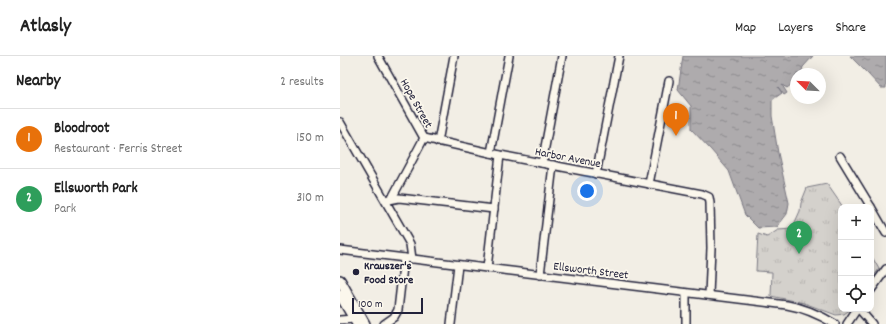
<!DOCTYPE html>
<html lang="en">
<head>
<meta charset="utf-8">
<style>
  :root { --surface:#fff; --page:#f2f2f2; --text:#222; --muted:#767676; --line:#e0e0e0; --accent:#22223b }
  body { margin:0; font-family:Dekko,sans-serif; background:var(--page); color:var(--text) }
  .controls { position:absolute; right:12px; bottom:12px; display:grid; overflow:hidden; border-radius:8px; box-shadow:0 4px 16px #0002 }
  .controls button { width:36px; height:36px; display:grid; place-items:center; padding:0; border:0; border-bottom:1px solid var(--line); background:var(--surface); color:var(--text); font:20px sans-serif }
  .compass { position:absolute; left:450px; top:12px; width:36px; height:36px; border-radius:50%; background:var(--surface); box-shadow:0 4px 16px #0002; rotate:294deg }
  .scale { position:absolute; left:12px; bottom:10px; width:71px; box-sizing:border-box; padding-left:4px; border:2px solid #22223b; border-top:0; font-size:11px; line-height:14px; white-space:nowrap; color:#22223b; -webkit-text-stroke:3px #fbf7ec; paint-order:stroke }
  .you { position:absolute; left:247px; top:135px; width:14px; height:14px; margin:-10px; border:3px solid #fff; border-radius:50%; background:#1a73e8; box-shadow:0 0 0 6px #1a73e833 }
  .badge { display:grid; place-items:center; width:26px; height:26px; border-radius:50%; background:var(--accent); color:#fff; font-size:13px; font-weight:700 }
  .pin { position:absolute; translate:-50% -33px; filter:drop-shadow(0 1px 2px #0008) }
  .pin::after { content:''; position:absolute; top:21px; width:14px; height:12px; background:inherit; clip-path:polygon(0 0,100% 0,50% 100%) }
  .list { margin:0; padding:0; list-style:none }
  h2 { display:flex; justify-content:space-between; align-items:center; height:52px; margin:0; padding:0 16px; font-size:17px }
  h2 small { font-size:13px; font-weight:400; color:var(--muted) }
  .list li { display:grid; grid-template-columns:26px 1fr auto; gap:12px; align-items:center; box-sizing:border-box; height:60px; padding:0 16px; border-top:1px solid var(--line) }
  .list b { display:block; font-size:15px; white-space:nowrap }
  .list p { margin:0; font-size:13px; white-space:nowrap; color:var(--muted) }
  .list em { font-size:13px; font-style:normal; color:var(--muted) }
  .icon { flex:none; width:22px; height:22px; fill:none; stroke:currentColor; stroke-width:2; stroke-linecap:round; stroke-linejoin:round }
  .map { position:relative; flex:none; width:546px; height:268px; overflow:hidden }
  header { display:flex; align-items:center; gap:24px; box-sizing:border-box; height:56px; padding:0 20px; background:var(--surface); border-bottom:1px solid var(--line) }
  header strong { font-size:19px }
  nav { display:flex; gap:22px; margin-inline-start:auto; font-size:14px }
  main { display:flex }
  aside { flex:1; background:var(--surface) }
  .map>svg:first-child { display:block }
  .park { fill:url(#park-tufts); stroke:#7b7a84 }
  .water { fill:url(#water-ripples); stroke:#76747f }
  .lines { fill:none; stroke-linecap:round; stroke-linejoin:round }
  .minor-casing { stroke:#22223b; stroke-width:10 }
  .major-casing { stroke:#22223b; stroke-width:12 }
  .minor { stroke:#fbf7ec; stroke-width:7 }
  .major { stroke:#fbf7ec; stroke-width:9 }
  .poi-dot { fill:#22223b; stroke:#fbf7ec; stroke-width:1.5 }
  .labels { text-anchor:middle; stroke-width:3.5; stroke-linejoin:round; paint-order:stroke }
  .street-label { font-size:12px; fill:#22223b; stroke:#fbf7ec }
  .poi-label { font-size:12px; font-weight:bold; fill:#22223b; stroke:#fbf7ec; text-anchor:start }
</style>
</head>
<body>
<header>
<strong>Atlasly</strong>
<nav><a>Map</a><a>Layers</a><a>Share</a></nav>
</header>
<main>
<aside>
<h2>Nearby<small>2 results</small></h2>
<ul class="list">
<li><span class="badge" style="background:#e8710a">1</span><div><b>Bloodroot</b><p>Restaurant · Ferris Street</p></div><em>150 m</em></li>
<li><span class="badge" style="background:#2e9e5b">2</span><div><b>Ellsworth Park</b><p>Park</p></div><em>310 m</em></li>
</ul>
</aside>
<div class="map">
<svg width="546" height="268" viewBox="0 0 546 268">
  <defs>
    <pattern id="park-tufts" width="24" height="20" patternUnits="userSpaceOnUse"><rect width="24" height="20" fill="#d4d1cc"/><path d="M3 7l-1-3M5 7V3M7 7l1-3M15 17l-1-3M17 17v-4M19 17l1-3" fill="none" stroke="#b6b3b0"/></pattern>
    <pattern id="water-ripples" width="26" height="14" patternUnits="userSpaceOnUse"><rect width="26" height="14" fill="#aeabad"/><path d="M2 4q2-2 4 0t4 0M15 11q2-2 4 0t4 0" fill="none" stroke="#8d8b8e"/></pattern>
  </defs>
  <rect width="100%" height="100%" fill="#f2eee5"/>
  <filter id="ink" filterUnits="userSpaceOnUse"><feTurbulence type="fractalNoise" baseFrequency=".025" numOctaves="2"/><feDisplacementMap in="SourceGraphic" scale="8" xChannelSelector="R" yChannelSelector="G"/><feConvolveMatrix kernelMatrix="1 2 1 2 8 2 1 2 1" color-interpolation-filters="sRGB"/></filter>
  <g filter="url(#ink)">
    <g class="park">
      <polygon points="487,128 503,151 501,151 501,253 511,253 504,258 496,259 464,247 431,240 432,216 416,215 418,178 427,181 438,174 452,173 460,155 461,147 467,132"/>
      <polygon points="531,199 539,213 531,224"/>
    </g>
    <g class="water">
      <polygon points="343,0 473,0 463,11 461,18 456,18 456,25 447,32 442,29 447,37 444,39 438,31 442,37 432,44 432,60 438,97 449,147 447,158 437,171 418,172 405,159 389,115 371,94 351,73 351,50 338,34"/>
      <polygon points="510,0 546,0 546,32 541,32 528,18"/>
    </g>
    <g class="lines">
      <defs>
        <g id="minor">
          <polyline points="38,0 84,82 53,140 46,145"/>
          <polyline points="0,66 70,188 72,203"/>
          <polyline points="84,82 160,99 362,138 369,141 370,147 371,192 369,239"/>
          <polyline points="98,86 114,0"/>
          <polyline points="151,97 169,0"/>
          <polyline points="500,100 531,151"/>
          <polyline points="202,107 222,0"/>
          <polyline points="256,118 279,0"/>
          <polyline points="309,128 329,25"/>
          <polyline points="49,144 59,142 154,153"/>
          <polyline points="531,151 546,177"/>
          <path d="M0 194 447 249C465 252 480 259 495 268"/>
          <polyline points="147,212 160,99"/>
          <polyline points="200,219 213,109"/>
          <polyline points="531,234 546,213"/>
          <polyline points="519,253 532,268"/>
          <polyline points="0,264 14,263 17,262"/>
          <polyline points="44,268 54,261 58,254 64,202"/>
          <polyline points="111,268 118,209"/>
          <polyline points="346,268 346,237"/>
          <polyline points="507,268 517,253"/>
        </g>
        <g id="major">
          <polyline points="0,224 25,268"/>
          <polyline points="0,239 17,268"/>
        </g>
      </defs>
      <use href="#minor" class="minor-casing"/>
      <use href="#major" class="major-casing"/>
      <use href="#minor" class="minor"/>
      <use href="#major" class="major"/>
    </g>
  </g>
  <circle class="poi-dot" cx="16" cy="216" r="4"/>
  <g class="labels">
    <g class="street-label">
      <text transform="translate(77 47) rotate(61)" y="4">Hope Street</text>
      <text transform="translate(228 101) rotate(11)" y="4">Harbor Avenue</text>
      <text transform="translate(251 214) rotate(7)" y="4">Ellsworth Street</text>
    </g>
    <g class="poi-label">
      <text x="24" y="213">Krauszer's<tspan x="24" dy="14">Food Store</tspan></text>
    </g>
  </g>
</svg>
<div class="controls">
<button>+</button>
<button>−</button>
<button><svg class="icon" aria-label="locate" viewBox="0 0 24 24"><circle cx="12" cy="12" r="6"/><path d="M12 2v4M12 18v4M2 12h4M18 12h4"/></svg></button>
</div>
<svg class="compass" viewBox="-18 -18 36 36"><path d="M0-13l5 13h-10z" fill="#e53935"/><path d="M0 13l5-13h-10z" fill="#767676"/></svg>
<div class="scale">100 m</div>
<div class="you"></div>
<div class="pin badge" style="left:336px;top:80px;background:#e8710a">1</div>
<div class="pin badge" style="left:459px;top:198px;background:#2e9e5b">2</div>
</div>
</main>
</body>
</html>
